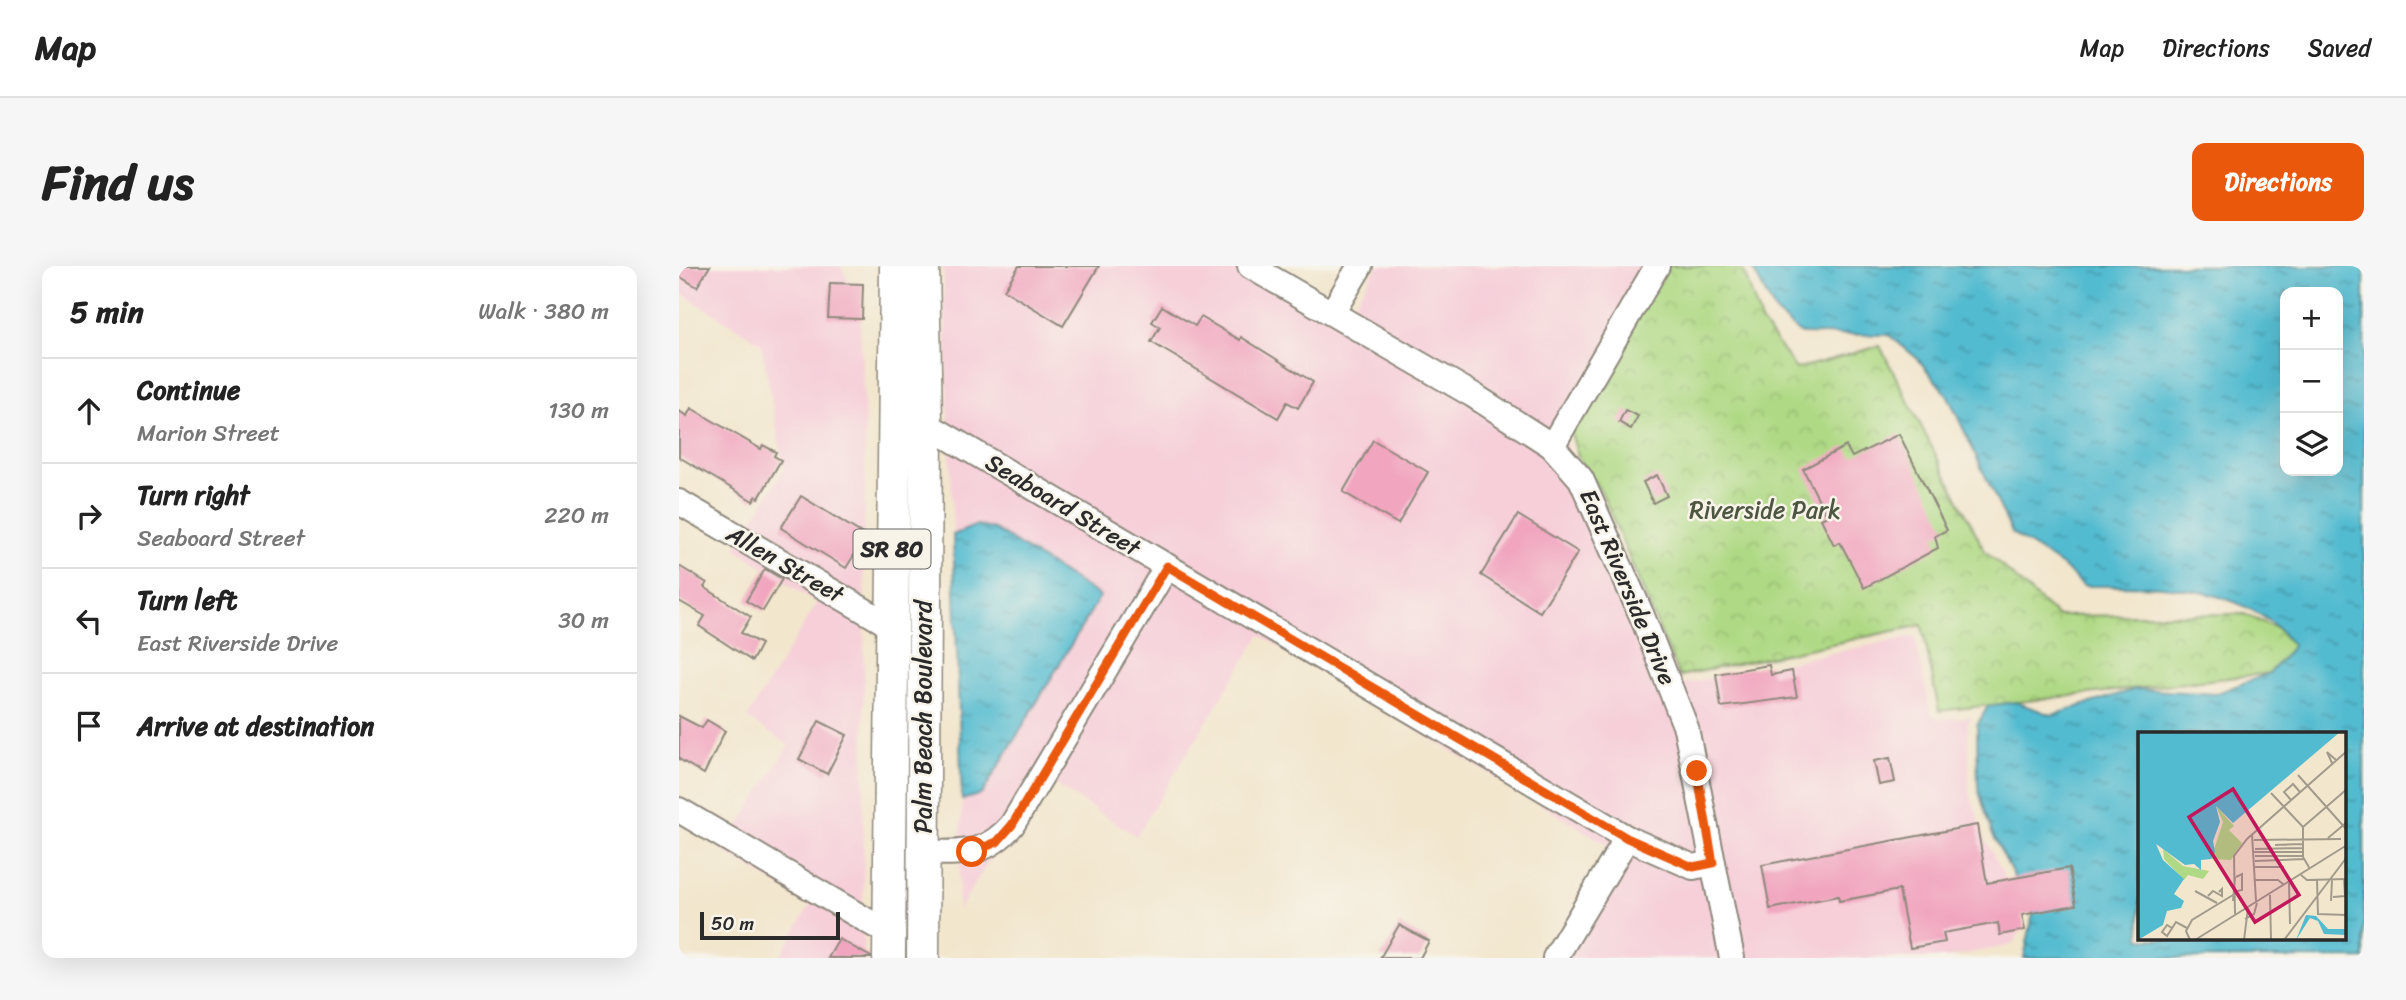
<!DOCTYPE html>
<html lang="en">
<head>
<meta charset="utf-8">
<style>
  :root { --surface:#fff; --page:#f6f6f6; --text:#222; --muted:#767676; --line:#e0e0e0; --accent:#ea580c }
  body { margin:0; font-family:Sriracha,sans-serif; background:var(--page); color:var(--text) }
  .controls { position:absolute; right:21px; top:21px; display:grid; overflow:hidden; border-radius:14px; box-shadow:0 7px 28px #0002 }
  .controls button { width:63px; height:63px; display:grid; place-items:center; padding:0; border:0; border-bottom:2px solid var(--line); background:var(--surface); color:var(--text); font:35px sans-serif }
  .scale { position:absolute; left:21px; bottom:18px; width:140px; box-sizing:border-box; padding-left:7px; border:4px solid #2b2b2b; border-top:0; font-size:19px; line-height:24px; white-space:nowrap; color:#2b2b2b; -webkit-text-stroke:5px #f7f3e8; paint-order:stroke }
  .stop { position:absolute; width:21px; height:21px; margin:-16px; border:5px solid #ea580c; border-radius:50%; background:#fff }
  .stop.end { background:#ea580c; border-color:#fff; box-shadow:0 2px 7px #0008 }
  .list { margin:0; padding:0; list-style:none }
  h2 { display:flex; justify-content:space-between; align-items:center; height:91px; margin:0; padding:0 28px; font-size:30px }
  h2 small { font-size:23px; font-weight:400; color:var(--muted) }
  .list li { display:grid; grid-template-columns:46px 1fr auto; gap:21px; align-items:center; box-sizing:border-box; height:105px; padding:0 28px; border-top:2px solid var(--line) }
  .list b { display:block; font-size:26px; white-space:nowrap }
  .list p { margin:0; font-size:23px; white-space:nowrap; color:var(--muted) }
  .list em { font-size:23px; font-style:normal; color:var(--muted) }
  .icon { flex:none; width:38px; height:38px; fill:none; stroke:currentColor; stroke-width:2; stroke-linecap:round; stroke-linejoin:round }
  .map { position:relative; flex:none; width:1685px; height:692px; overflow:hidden; border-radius:14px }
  header { display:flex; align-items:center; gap:42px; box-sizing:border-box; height:98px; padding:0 35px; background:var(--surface); border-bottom:2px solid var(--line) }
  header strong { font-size:33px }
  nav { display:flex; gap:38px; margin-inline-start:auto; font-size:24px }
  .intro { display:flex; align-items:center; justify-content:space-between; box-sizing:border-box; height:168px; padding:0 42px }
  h1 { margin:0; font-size:49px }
  .button { padding:18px 32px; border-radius:14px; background:var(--accent); color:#fff; font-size:24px; font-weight:700 }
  main { display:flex; gap:42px; padding:0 42px }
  aside { flex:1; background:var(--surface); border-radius:14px; box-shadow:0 7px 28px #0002 }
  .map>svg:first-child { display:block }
  .built { fill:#f6cfd9 }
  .park { fill:url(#park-crowns); stroke:#6d8258; stroke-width:2 }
  .water { fill:url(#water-ripples); stroke:#3f737e; stroke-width:2; fill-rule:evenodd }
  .building { fill:#f1a5bf }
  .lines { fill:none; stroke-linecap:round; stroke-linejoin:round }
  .minor-casing { stroke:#8e887c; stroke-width:28 }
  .major-casing { stroke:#8e887c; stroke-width:35 }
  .minor { stroke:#fff; stroke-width:24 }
  .major { stroke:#fff; stroke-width:32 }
  .route { stroke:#ea580c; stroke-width:9 }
  .labels { text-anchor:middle; stroke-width:5; stroke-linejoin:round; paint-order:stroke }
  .shield { fill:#f7f3e8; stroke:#686764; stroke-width:2 }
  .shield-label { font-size:23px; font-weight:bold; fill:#2b2b2b }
  .street-label { font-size:24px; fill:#2b2b2b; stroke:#f7f3e8 }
  .park-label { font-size:24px; fill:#4c5641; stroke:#f7f3e8 }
  .inset-road { fill:none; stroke:#a29b8c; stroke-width:2 }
  .view { fill:#c2185b; fill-opacity:0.15; stroke:#c2185b; stroke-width:3.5 }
  .inset-edge { fill:none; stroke:#2b2b2b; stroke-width:3.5 }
</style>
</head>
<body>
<header>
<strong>Map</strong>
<nav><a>Map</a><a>Directions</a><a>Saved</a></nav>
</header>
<div class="intro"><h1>Find us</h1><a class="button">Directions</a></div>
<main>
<aside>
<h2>5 min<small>Walk · 380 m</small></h2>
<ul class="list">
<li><svg class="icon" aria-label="ahead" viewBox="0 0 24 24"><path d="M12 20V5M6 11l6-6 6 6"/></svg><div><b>Continue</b><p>Marion Street</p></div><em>130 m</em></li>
<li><svg class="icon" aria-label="right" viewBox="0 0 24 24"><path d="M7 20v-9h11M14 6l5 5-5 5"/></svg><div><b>Turn right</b><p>Seaboard Street</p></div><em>220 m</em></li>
<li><svg class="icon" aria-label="left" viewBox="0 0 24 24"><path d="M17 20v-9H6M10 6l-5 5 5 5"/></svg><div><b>Turn left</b><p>East Riverside Drive</p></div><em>30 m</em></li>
<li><svg class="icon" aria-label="arrive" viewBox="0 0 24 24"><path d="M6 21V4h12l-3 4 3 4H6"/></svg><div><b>Arrive at destination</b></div></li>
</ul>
</aside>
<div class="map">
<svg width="1685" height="692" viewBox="0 0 1685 692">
  <defs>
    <pattern id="park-crowns" width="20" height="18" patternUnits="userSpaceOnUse" patternTransform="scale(1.75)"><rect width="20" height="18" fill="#afd984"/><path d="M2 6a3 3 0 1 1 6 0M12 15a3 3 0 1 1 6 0" fill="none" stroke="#97ba72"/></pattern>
    <pattern id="water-ripples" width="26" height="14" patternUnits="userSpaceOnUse" patternTransform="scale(1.75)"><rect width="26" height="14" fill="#53bbd0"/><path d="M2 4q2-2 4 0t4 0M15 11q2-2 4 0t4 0" fill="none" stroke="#4598a9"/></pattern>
  </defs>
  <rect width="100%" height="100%" fill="#f7f3e8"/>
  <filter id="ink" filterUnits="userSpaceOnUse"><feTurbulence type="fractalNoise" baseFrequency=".0143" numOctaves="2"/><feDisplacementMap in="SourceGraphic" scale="14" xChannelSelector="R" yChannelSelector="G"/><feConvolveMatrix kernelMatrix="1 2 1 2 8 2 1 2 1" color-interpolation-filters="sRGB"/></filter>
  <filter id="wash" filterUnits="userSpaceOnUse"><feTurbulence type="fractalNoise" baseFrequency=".00686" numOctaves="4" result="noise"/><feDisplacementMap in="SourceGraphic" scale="28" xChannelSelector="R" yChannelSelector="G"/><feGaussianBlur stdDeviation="1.57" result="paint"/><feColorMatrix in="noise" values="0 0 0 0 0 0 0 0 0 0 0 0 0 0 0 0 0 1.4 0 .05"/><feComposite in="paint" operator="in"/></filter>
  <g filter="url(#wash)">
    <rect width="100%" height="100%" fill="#f2e6cd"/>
    <g class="built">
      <polygon points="0,0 162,0 180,37 186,159 184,692 100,692 131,639 44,585 110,479 68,452 138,337 56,282 105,203 82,77 0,26"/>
      <polygon points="264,0 579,0 670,46 698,0 973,0 884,162 891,194 1003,418 1236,370 1252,448 1259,453 1292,451 1289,458 1290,524 1305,570 1344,648 1340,668 1333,679 1265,692 878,692 942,587 581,369 457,570 362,510 279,645 283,534 303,528 298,259 274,269"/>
    </g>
    <polygon class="park" points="984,0 1063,0 1082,55 1117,103 1201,80 1306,285 1378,350 1565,348 1598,362 1614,380 1591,407 1260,445 1243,359 1000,410 923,227 900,193 892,167"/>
    <g class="water">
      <path d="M1072 0H1685V692H1345L1354 648 1313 567 1299 522 1298 459 1309 440 1336 436 1373 449 1457 423 1536 428 1591 407 1614 380C1607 372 1600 362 1592 356 1537 316 1469 320 1405 320L1383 300 1333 267 1269 130 1239 93 1210 69 1122 68 1097 47ZM1606 26H1659V205H1606ZM1461 468H1666V673H1461Z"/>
      <polygon points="298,259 315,263 421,330 303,528 283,534 274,269"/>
    </g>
    <g id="blocks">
      <g class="building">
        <polygon points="0,0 31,0 18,21 0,10"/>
        <polygon points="340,0 420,0 384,60 325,24"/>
        <polygon points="151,17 184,18 183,53 149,52"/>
        <polygon points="483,40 516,60 522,51 561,74 562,71 634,116 619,142 608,136 599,152 472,76 481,61 473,56"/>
        <polygon points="12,142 82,183 84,179 97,186 95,190 102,194 80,232 77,230 74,235 0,191 0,145 8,150"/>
        <polygon points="946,144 959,150 952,163 940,156"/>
        <polygon points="1220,168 1268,264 1256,270 1259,282 1185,322 1161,276 1155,279 1142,253 1148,250 1124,203 1167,180 1173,191"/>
        <polygon points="694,174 749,206 719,258 664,226"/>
        <polygon points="978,209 988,230 974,237 964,216"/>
        <polygon points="122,230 187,270 167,302 102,262"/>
        <polygon points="839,249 899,286 861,346 802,309"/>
        <polygon points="0,300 28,317 25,321 72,351 62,367 82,378 73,395 20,360 26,350 0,335"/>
        <polygon points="86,303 103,313 84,345 67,335"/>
        <polygon points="1090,399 1092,409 1113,405 1118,431 1042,441 1037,408"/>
        <polygon points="0,450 23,462 28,454 46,465 25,508 0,493"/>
        <polygon points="140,455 168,469 148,508 120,493"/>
        <polygon points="1211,492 1216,516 1200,519 1195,495"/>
        <polygon points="1298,559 1308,617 1390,602 1397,639 1343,649 1346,664 1321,669 1319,657 1264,667 1266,676 1231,682 1220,624 1160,635 1159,630 1091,643 1083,599"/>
        <polygon points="720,659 750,675 741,692 701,692"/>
        <polygon points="160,673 192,691 192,692 149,692"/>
      </g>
    </g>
  </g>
  <g filter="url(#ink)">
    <use href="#blocks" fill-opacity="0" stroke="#8e887c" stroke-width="2"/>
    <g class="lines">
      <defs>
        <g id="minor">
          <polyline points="571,0 794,129 873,180 902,213 963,350 1007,462 1053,692"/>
          <polyline points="653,47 681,0"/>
          <polyline points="247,158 948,572 1014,601 1034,597"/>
          <polyline points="873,180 978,0"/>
          <polyline points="0,236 212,360"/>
          <polyline points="0,544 209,667"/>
          <path d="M243 587C283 586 305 591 333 559L488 300"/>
          <polyline points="876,692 948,572"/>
        </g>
        <g id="major">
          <polyline points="244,0 247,158 244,692"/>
          <polyline points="210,692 217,0"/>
        </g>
      </defs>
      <use href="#minor" class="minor-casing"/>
      <use href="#major" class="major-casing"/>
      <use href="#minor" class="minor"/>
      <use href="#major" class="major"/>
    </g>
  </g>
  <g class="lines" filter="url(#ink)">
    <polyline class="route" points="293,586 318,576 333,559 488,300 948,572 1014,601 1034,597 1018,505"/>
  </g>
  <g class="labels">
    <rect class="shield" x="174.5" y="263.5" width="77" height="39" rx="5"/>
    <g class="shield-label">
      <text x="213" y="291">SR 80</text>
    </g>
    <g class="street-label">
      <text transform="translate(384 239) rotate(31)" y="8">Seaboard Street</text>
      <text transform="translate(106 298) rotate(30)" y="8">Allen Street</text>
      <text transform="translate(949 321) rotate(67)" y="8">East Riverside Drive</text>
      <text transform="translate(244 451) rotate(-90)" y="8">Palm Beach Boulevard</text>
    </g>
    <g class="park-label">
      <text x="1086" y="252">Riverside Park</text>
    </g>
  </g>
  <g transform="translate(1459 466)">
    <rect width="208" height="208" fill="#f2e6cd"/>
    <path d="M25 117 45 134 71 139 65 147 50 143 46 148 26 127Z" fill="#afd984"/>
    <path d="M78 74 96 94 91 98 104 111 93 128 73 127 85 90Z" fill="#afd984"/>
    <path d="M202 0 95 91 78 74 82 90 75 109 77 120 73 127 63 128V138L56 132 47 133 18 112 25 128 46 147 36 162 46 169 43 176 29 179 25 193 0 208V1ZM168 183 178 184 190 197H208V203L186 202 180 189 172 186 158 208Z" fill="#53bbd0"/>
    <path class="inset-road" d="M194 31 189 20 198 28M160 43 209 98M133 61 165 95V125L172 137M153 68 146 60 155 52 162 60M165 95 209 57M114 102 118 169M190 106 209 90M116 108 203 107M137 113 165 112M117 117 165 116M116 120H165M117 124H165M117 129 166 127M117 135H146M163 143 169 148 209 147M117 148H140L145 152M179 148 180 182 209 183M151 151 152 192M57 159 79 171M95 160 104 158V142L98 145M132 163 133 208M70 164 75 159 84 164V157L81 160M195 165 207 164 206 147M95 169 97 145M193 169 194 148M97 182 96 124 109 107 209 19M107 187 116 182 119 171M34 196 29 193 24 200 29 204 38 190 49 196M52 208 48 199 54 188 95 163M57 208 209 113M106 208 110 176M146 208 209 125"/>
    <path class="view" d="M95 57 161 163 117 190 51 85Z"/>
    <rect width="208" height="208" class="inset-edge"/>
  </g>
</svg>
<div class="controls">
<button>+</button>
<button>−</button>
<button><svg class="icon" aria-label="layers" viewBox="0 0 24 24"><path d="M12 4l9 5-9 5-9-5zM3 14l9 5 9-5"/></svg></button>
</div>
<div class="scale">50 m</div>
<div class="stop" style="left:293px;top:586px"></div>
<div class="stop end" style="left:1018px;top:505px"></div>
</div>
</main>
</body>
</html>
